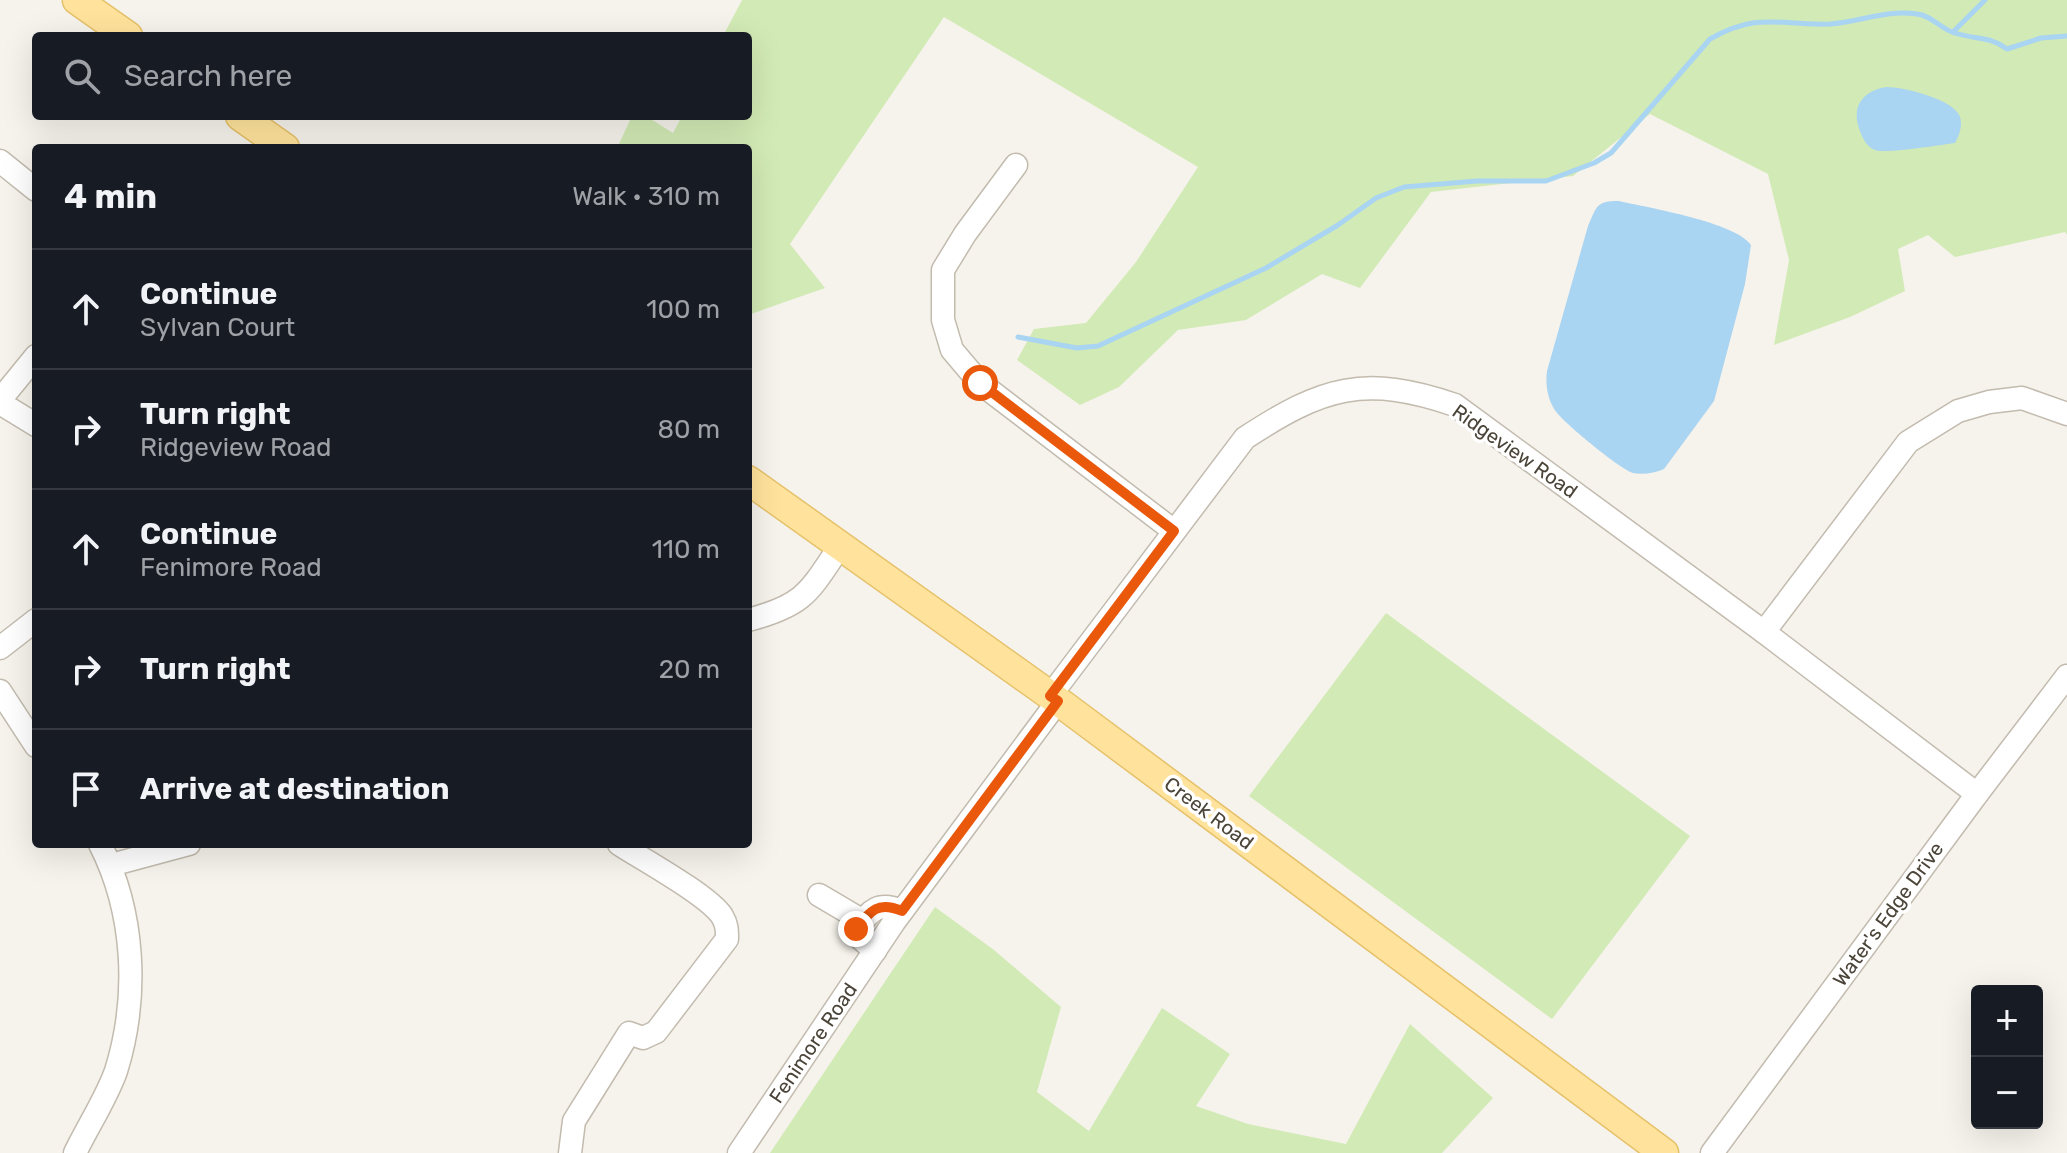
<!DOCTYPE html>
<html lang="en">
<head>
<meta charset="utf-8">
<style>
  :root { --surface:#171b24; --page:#20242c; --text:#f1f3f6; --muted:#9ea1a6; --line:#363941 }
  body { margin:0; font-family:Rubik,sans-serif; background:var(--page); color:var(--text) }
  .controls { position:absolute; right:24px; bottom:24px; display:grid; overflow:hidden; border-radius:8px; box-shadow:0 8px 32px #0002 }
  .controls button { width:72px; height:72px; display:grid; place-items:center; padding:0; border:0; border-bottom:2px solid var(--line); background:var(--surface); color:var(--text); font:40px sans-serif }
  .stop { position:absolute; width:24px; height:24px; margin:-18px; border:6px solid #ea580c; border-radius:50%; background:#fff }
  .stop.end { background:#ea580c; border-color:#fff; box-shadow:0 2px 8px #0008 }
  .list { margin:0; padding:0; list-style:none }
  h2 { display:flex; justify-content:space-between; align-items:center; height:104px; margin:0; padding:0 32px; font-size:34px }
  h2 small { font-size:26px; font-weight:400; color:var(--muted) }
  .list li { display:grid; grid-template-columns:52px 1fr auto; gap:24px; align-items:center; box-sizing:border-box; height:120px; padding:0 32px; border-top:2px solid var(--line) }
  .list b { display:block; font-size:30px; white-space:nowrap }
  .list p { margin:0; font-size:26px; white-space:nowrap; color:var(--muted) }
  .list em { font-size:26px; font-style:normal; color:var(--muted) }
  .icon { flex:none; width:44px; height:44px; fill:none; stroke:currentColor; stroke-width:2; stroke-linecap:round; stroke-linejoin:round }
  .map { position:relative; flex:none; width:2067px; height:1153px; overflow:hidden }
  .search { position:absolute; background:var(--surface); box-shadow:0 8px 32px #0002; left:32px; top:32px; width:720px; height:88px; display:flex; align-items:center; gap:20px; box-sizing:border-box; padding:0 28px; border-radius:8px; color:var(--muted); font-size:30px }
  .panel { position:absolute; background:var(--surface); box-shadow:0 8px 32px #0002; left:32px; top:144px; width:720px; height:704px; border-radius:8px }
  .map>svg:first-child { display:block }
  .green { fill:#d2eab5 }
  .water { fill:#a9d4f2 }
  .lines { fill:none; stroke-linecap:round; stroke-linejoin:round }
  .stream { stroke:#a9d4f2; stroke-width:5 }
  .minor-casing { stroke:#c2bbae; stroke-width:25 }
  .major-casing { stroke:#e6c16a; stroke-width:31 }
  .minor { stroke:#fff; stroke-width:22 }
  .major { stroke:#ffe39c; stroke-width:28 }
  .route { stroke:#ea580c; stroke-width:10 }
  .labels { text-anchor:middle; stroke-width:7; stroke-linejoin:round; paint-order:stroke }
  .street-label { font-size:20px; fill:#4b4439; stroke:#fff }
</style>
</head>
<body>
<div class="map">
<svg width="2067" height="1153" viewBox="0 0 2067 1153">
  <rect width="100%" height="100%" fill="#f6f3ec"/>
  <g class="green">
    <polygon points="742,0 2067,0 2067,235 2065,232 1955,257 1928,235 1898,249 1905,291 1850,317 1774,345 1789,260 1768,174 1650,114 1573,176 1431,192 1360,288 1322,274 1246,320 1178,330 1119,387 1080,405 1017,360 1034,329 1086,323 1136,262 1198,167 944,17 790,244 825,288 748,315 748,148 617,148 632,116 646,116 673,133 682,116 748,116 748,36 723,36"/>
    <polygon points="1386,613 1690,836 1552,1019 1249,796"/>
    <polygon points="935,907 994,950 1061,1007 1037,1092 1089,1131 1162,1008 1230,1054 1196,1106 1248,1124 1346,1144 1410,1024 1493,1098 1442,1153 770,1153"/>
  </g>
  <g class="water">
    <path d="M1886 87C1904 87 1947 98 1958 113 1964 121 1960 135 1955 143 1941 145 1884 154 1875 150 1867 147 1863 139 1860 131 1851 107 1861 92 1886 87Z"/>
    <path d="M1619 201C1649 208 1735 222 1751 245L1745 284 1714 401 1664 469C1655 473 1643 475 1633 473 1620 469 1568 426 1558 414 1548 403 1545 385 1547 371L1588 226C1597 206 1596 201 1619 201Z"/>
  </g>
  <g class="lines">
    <g class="stream">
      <polyline points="1953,32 1985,0"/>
      <path d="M1018 337 1077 348 1098 346 1266 268 1338 225 1376 198 1404 187 1477 181H1546L1594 163 1611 153 1710 39C1760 11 1779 26 1830 24 1860 22 1887 9 1917 14 1933 16 1940 29 1955 33 1976 40 1987 35 2007 49L2041 38 2067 36"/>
    </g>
    <defs>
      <g id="minor">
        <polyline points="0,161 36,190"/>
        <polyline points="1016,165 965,234 943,270 943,320 952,350 980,383 1174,531"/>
        <polyline points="0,400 36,356"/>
        <polyline points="0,403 36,425"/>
        <path d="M748 620C805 605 809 592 840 546"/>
        <polyline points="1764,632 1908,442 1958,411 1989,402 2022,398 2067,414"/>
        <polyline points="0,648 36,620"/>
        <polyline points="0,691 36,746"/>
        <path d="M1050 696 1245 438C1323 387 1364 374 1455 405L1764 632 1977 794"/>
        <polyline points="111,865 189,844"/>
        <polyline points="819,895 863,921"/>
        <path d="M875 951 859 937 856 929C871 910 878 901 902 911"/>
        <path d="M75 1153C88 1126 106 1099 116 1071 139 997 135 913 100 844"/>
        <path d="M570 1153 574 1121 629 1033 643 1038 656 1032 727 939C727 930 727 924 722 916 708 895 642 859 619 844"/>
        <polyline points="739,1153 894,922 1058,701"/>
        <polyline points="1712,1153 1977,794 2067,676"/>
      </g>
      <g id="major">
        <polyline points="77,0 128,36"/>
        <polyline points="240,116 285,148"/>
        <polyline points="748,480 1058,701 1664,1153"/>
      </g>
    </defs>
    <use href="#minor" class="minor-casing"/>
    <use href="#major" class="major-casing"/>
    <use href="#minor" class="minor"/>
    <use href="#major" class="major"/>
  </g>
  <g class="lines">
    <path class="route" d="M856 929C871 910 878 901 902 911L1058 701 1050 696 1174 531 980 383"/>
  </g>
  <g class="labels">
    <g class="street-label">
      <text transform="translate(1515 451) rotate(35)" y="7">Ridgeview Road</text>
      <text transform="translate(1209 813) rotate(37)" y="7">Creek Road</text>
      <text transform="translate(1888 914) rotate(-54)" y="7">Water's Edge Drive</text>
      <text transform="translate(813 1043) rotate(-56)" y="7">Fenimore Road</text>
    </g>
  </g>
</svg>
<div class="controls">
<button>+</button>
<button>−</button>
</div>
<div class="stop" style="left:980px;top:383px"></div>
<div class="stop end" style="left:856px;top:929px"></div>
<div class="search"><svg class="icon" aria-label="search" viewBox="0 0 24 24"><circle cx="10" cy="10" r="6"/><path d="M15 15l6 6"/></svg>Search here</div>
<section class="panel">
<h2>4 min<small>Walk · 310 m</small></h2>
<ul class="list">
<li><svg class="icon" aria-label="ahead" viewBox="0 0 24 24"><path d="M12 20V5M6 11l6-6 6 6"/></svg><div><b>Continue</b><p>Sylvan Court</p></div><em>100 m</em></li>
<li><svg class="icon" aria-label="right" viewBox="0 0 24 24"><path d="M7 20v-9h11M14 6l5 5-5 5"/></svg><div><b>Turn right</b><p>Ridgeview Road</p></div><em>80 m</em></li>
<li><svg class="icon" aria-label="ahead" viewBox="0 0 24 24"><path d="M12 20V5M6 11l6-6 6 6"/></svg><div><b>Continue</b><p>Fenimore Road</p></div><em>110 m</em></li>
<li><svg class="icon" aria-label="right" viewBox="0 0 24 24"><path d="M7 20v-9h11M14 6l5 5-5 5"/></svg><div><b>Turn right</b></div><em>20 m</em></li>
<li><svg class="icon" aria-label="arrive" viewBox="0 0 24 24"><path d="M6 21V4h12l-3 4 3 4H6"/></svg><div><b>Arrive at destination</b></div></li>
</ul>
</section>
</div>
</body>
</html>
